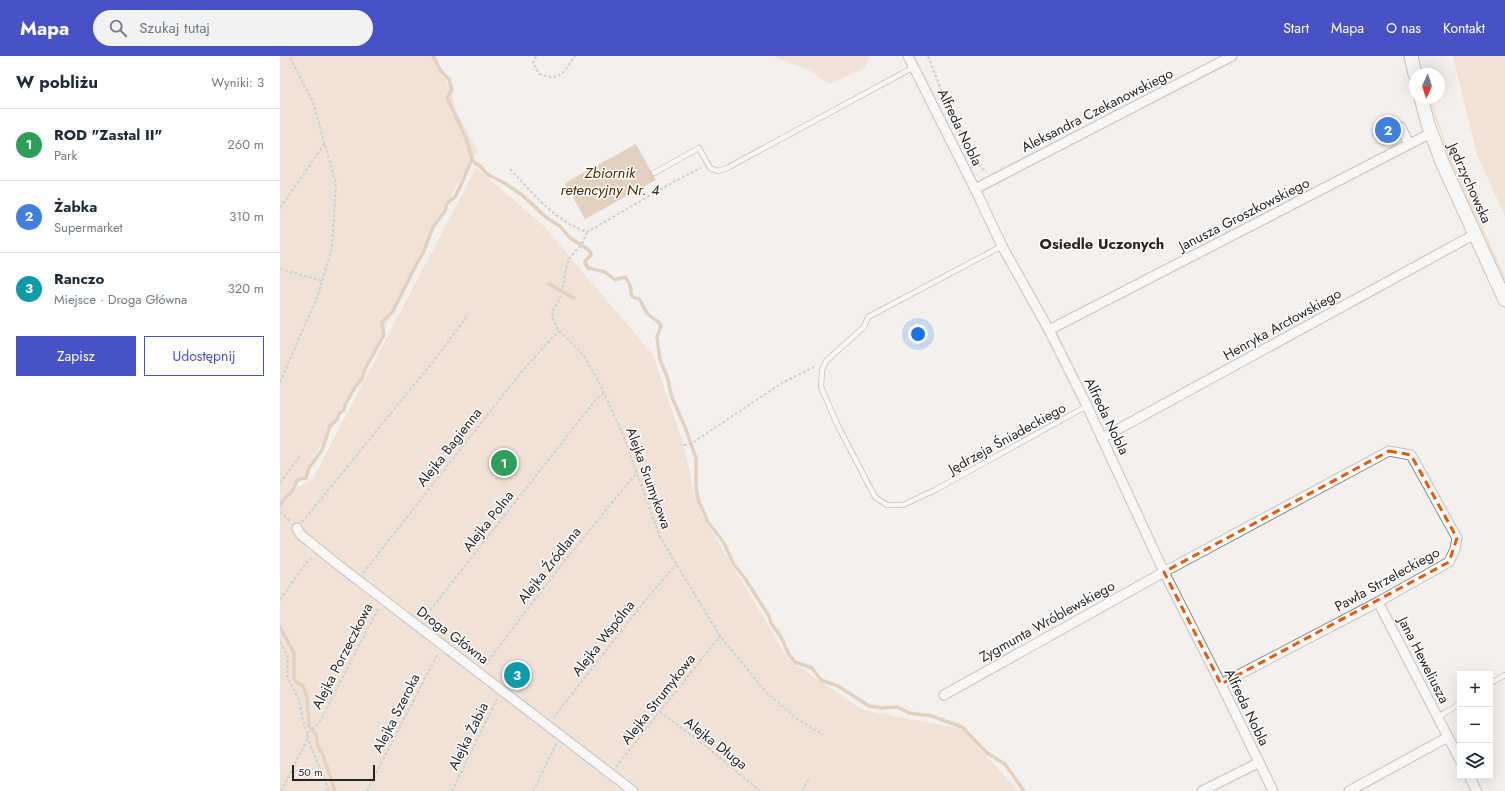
<!DOCTYPE html>
<html lang="pl">
<head>
<meta charset="utf-8">
<style>
  :root { --surface:#fff; --page:#f2f2f3; --text:#1f2937; --muted:#747a83; --line:#e0e1e3; --accent:#4951c6 }
  body { margin:0; font-family:Jost,sans-serif; background:var(--page); color:var(--text) }
  .controls { position:absolute; right:12px; bottom:12px; display:grid; overflow:hidden; border-radius:0px; box-shadow:0 4px 16px #0002 }
  .controls button { width:36px; height:36px; display:grid; place-items:center; padding:0; border:0; border-bottom:1px solid var(--line); background:var(--surface); color:var(--text); font:20px sans-serif }
  .compass { position:absolute; left:1129px; top:12px; width:36px; height:36px; border-radius:50%; background:var(--surface); box-shadow:0 4px 16px #0002; rotate:184deg }
  .scale { position:absolute; left:12px; bottom:10px; width:83px; box-sizing:border-box; padding-left:4px; border:2px solid #272625; border-top:0; font-size:11px; line-height:14px; white-space:nowrap; color:#272625; -webkit-text-stroke:3px #fffefe; paint-order:stroke }
  .you { position:absolute; left:638px; top:278px; width:14px; height:14px; margin:-10px; border:3px solid #fff; border-radius:50%; background:#1a73e8; box-shadow:0 0 0 6px #1a73e833 }
  .badge { display:grid; place-items:center; width:26px; height:26px; border-radius:50%; background:var(--accent); color:#fff; font-size:13px; font-weight:700 }
  .pin { position:absolute; translate:-50% -50%; border:2px solid #fff; box-shadow:0 1px 4px #0006 }
  .list { margin:0; padding:0; list-style:none }
  h2 { display:flex; justify-content:space-between; align-items:center; height:52px; margin:0; padding:0 16px; font-size:17px }
  h2 small { font-size:13px; font-weight:400; color:var(--muted) }
  .list li { display:grid; grid-template-columns:26px 1fr auto; gap:12px; align-items:center; box-sizing:border-box; height:72px; padding:0 16px; border-top:1px solid var(--line) }
  .list b { display:block; font-size:15px; white-space:nowrap }
  .list p { margin:0; font-size:13px; white-space:nowrap; color:var(--muted) }
  .list em { font-size:13px; font-style:normal; color:var(--muted) }
  .actions { display:flex; gap:8px; padding:12px 16px }
  .actions a { flex:1; padding:9px 0; border:1px solid var(--accent); border-radius:0px; text-align:center; font-size:14px; color:var(--accent) }
  .actions .main { background:var(--accent); color:#fff }
  .icon { flex:none; width:22px; height:22px; fill:none; stroke:currentColor; stroke-width:2; stroke-linecap:round; stroke-linejoin:round }
  .map { position:relative; flex:none; width:1225px; height:735px; overflow:hidden }
  header { display:flex; align-items:center; gap:24px; box-sizing:border-box; height:56px; padding:0 20px; background:var(--accent); color:#fff }
  header strong { font-size:19px }
  nav { display:flex; gap:22px; margin-inline-start:auto; font-size:14px }
  .search { width:280px; height:36px; background:var(--page); display:flex; align-items:center; gap:10px; box-sizing:border-box; padding:0 14px; border-radius:22px; color:var(--muted); font-size:15px }
  main { display:flex }
  aside { flex:1; background:var(--surface) }
  .map>svg:first-child { display:block }
  .green { fill:#edd1b8 }
  .water { fill:#ceab8b }
  .lines { fill:none; stroke-linecap:round; stroke-linejoin:round }
  .stream { stroke:#ceab8b; stroke-width:3.5 }
  .service-casing { stroke:#8d8a88; stroke-width:6 }
  .minor-casing { stroke:#8d8a88; stroke-width:11 }
  .secondary-casing { stroke:#8d8a88; stroke-width:15 }
  .path { stroke:#aba9a8; stroke-width:2; stroke-dasharray:3 2; stroke-linecap:butt }
  .service { stroke:#fff; stroke-width:4.5 }
  .minor { stroke:#fff; stroke-width:9 }
  .secondary { stroke:#fff; stroke-width:13 }
  .marked { fill:none; stroke:#e8590c; stroke-width:3; stroke-dasharray:8 5; stroke-linejoin:round }
  .labels { text-anchor:middle; stroke-width:3; stroke-linejoin:round; paint-order:stroke }
  .street-label { font-size:14px; fill:#272625; stroke:#fffefe }
  .water-label { font-size:15px; font-style:italic; fill:#4d2c03; stroke:#fffefe }
  .neighbourhood-label { font-size:15px; font-weight:bold; fill:#272625; stroke:#fffefe }
</style>
</head>
<body>
<header>
<strong>Mapa</strong>
<div class="search"><svg class="icon" aria-label="search" viewBox="0 0 24 24"><circle cx="10" cy="10" r="6"/><path d="M15 15l6 6"/></svg>Szukaj tutaj</div>
<nav><a>Start</a><a>Mapa</a><a>O nas</a><a>Kontakt</a></nav>
</header>
<main>
<aside>
<h2>W pobliżu<small>Wyniki: 3</small></h2>
<ul class="list">
<li><span class="badge" style="background:#2e9e5b">1</span><div><b>ROD &quot;Zastal II&quot;</b><p>Park</p></div><em>260 m</em></li>
<li><span class="badge" style="background:#3f7fe0">2</span><div><b>Żabka</b><p>Supermarket</p></div><em>310 m</em></li>
<li><span class="badge" style="background:#0f9aa8">3</span><div><b>Ranczo</b><p>Miejsce · Droga Główna</p></div><em>320 m</em></li>
</ul>
<div class="actions"><a class="main">Zapisz</a><a>Udostępnij</a></div>
</aside>
<div class="map">
<svg width="1225" height="735" viewBox="0 0 1225 735">
  <rect width="100%" height="100%" fill="#f3f0ee"/>
  <g class="green">
    <polygon points="0,0 156,0 173,41 176,55 198,96 195,98 153,172 83,319 49,374 34,401 26,421 18,424 14,433 32,424 196,112 264,170 373,299 404,390 414,436 422,459 509,604 583,654 682,673 738,735 0,735"/>
    <polygon points="493,0 591,0 583,13 550,28 528,14"/>
    <polygon points="1173,0 1225,0 1225,160 1197,99"/>
    <polygon points="1149,42 1151,42 1167,91 1225,221 1225,226 1169,103"/>
  </g>
  <polygon class="water" points="356,88 376,124 305,163 285,127"/>
  <g class="lines">
    <g class="stream">
      <path d="M153 0 160 14 169 23 172 34 167 41 187 85 192 103 195 107 200 110 208 119 221 125 241 138 267 162 280 170 289 181 310 195 311 199 305 205V207L308 212 325 216 335 224 345 221C350 227 351 231 351 238L353 241 359 243C363 248 364 254 368 258 372 263 379 264 381 270L377 281 380 304 388 323 391 339 405 371 416 402V433L419 446 428 466 444 487 453 507 466 524 489 560 491 567 501 581 509 599 515 606 532 612 541 624 558 630 589 650 601 652 617 651 629 657 652 660 682 671 707 697 725 708 744 735"/>
      <polyline points="269,228 294,242"/>
      <polyline points="0,450 4,443 13,434 17,425 19,423 26,422 29,412 42,394 50,370 57,364 59,358 64,354 65,349 75,331 82,323 85,313 104,279 102,268 103,265 113,255 137,207 143,197 153,171 165,155 167,147 175,141 180,131 192,103"/>
      <polyline points="0,571 14,597 14,623 16,626 23,630 27,641 29,670 36,679 38,690 43,699 55,735"/>
    </g>
    <defs>
      <g id="service">
        <polyline points="374,117 419,92 430,112 438,115 447,112 634,11"/>
        <polyline points="722,190 588,261 584,271 546,305 542,314 541,331 557,368 595,441 607,449 623,449 657,433 807,350"/>
        <polyline points="1210,628 1225,619"/>
        <polyline points="1158,661 1180,648"/>
      </g>
      <g id="minor">
        <polyline points="628,0 695,133 722,190 769,274 807,350 884,516 941,628 993,735"/>
        <polyline points="1121,71 1129,88"/>
        <polyline points="695,133 952,0"/>
        <polyline points="769,274 1151,77"/>
        <polyline points="822,382 1195,178"/>
        <polyline points="17,472 20,478 57,508 353,735"/>
        <polyline points="664,639 884,516 1109,395 1131,399 1177,482 1175,493 1169,506 1098,546 941,628"/>
        <polyline points="1168,681 1180,704"/>
        <polyline points="1189,720 1197,735"/>
        <polyline points="922,735 978,707"/>
        <polyline points="1069,735 1168,681 1098,546"/>
      </g>
      <g id="secondary">
        <polyline points="1131,0 1135,18"/>
        <polyline points="1141,42 1148,68 1162,106 1225,244"/>
      </g>
    </defs>
    <use href="#service" class="service-casing"/>
    <use href="#minor" class="minor-casing"/>
    <use href="#secondary" class="secondary-casing"/>
    <g class="path">
      <polyline points="256,0 253,7 259,18 273,22 284,16 295,0"/>
      <polyline points="648,0 670,57 699,109 706,116"/>
      <path d="M230 113C254 138 273 164 307 176L395 125 421 112"/>
      <polyline points="0,152 45,87"/>
      <polyline points="307,176 302,188 288,204 281,240 272,256 273,264 278,273 304,300 320,328 343,379 380,481 440,580 485,635 516,662 543,679"/>
      <polyline points="0,213 42,225"/>
      <polyline points="0,326 38,239 52,192 56,128 33,46 9,0"/>
      <polyline points="404,389 408,389 415,385 502,327 536,310"/>
      <polyline points="0,427 20,399"/>
      <polyline points="0,456 10,465"/>
      <polyline points="22,466 156,302 188,259"/>
      <polyline points="83,517 243,314 271,283 280,275"/>
      <polyline points="0,544 25,508 33,500"/>
      <polyline points="144,562 317,342 324,337"/>
      <polyline points="0,586 8,601 7,620 19,644 23,664 31,691 49,735"/>
      <polyline points="205,609 283,507 357,416"/>
      <polyline points="380,656 423,688 480,735"/>
      <polyline points="273,662 369,540 396,509"/>
      <polyline points="336,711 440,580"/>
      <polyline points="1,735 26,686 29,675 36,671 39,667 99,551"/>
      <polyline points="87,735 158,597"/>
      <polyline points="172,735 217,643"/>
      <polyline points="253,735 277,687"/>
      <polyline points="522,735 529,723"/>
    </g>
    <use href="#service" class="service"/>
    <use href="#minor" class="minor"/>
    <use href="#secondary" class="secondary"/>
  </g>
  <path d="M0 0H1225V735H0ZM1109 395 1131 399 1177 482 1169 506 941 628 884 516Z" fill="#f3f0ee" fill-opacity=".55" fill-rule="evenodd"/>
  <path class="marked" d="M1109 395 1131 399 1177 482 1169 506 941 628 884 516Z"/>
  <g class="labels">
    <g class="street-label">
      <text transform="translate(817 54) rotate(-27)" y="5">Aleksandra Czekanowskiego</text>
      <text transform="translate(680 71) rotate(64)" y="5">Alfreda Nobla</text>
      <text transform="translate(1190 127) rotate(66)" y="5">Jędrzychowska</text>
      <text transform="translate(964 158) rotate(-27)" y="5">Janusza Groszkowskiego</text>
      <text transform="translate(1002 268) rotate(-29)" y="5">Henryka Arctowskiego</text>
      <text transform="translate(827 360) rotate(64)" y="5">Alfreda Nobla</text>
      <text transform="translate(727 382) rotate(-29)" y="5">Jędrzeja Śniadeckiego</text>
      <text transform="translate(169 391) rotate(-52)" y="5">Alejka Bagienna</text>
      <text transform="translate(369 422) rotate(70)" y="5">Alejka Srumykowa</text>
      <text transform="translate(208 465) rotate(-52)" y="5">Alejka Polna</text>
      <text transform="translate(269 509) rotate(-52)" y="5">Alejka Źródlana</text>
      <text transform="translate(1107 523) rotate(-29)" y="5">Pawła Strzeleckiego</text>
      <text transform="translate(767 565) rotate(-29)" y="5">Zygmunta Wróblewskiego</text>
      <text transform="translate(173 579) rotate(37)" y="5">Droga Główna</text>
      <text transform="translate(323 582) rotate(-52)" y="5">Alejka Wspólna</text>
      <text transform="translate(62 600) rotate(-63)" y="5">Alejka Porzeczkowa</text>
      <text transform="translate(1144 604) rotate(63)" y="5">Jana Heweliusza</text>
      <text transform="translate(378 643) rotate(-52)" y="5">Alejka Strumykowa</text>
      <text transform="translate(967 651) rotate(64)" y="5">Alfreda Nobla</text>
      <text transform="translate(116 657) rotate(-63)" y="5">Alejka Szeroka</text>
      <text transform="translate(188 680) rotate(-64)" y="5">Alejka Żabia</text>
      <text transform="translate(436 687) rotate(38)" y="5">Alejka Długa</text>
    </g>
    <g class="water-label">
      <text x="330" y="122">Zbiornik<tspan x="330" dy="17">retencyjny Nr. 4</tspan></text>
    </g>
    <g class="neighbourhood-label">
      <text x="822" y="193">Osiedle Uczonych</text>
    </g>
  </g>
</svg>
<div class="controls">
<button>+</button>
<button>−</button>
<button><svg class="icon" aria-label="layers" viewBox="0 0 24 24"><path d="M12 4l9 5-9 5-9-5zM3 14l9 5 9-5"/></svg></button>
</div>
<svg class="compass" viewBox="-18 -18 36 36"><path d="M0-13l5 13h-10z" fill="#e53935"/><path d="M0 13l5-13h-10z" fill="#747a83"/></svg>
<div class="scale">50 m</div>
<div class="you"></div>
<div class="pin badge" style="left:224px;top:407px;background:#2e9e5b">1</div>
<div class="pin badge" style="left:1108px;top:74px;background:#3f7fe0">2</div>
<div class="pin badge" style="left:237px;top:619px;background:#0f9aa8">3</div>
</div>
</main>
</body>
</html>
